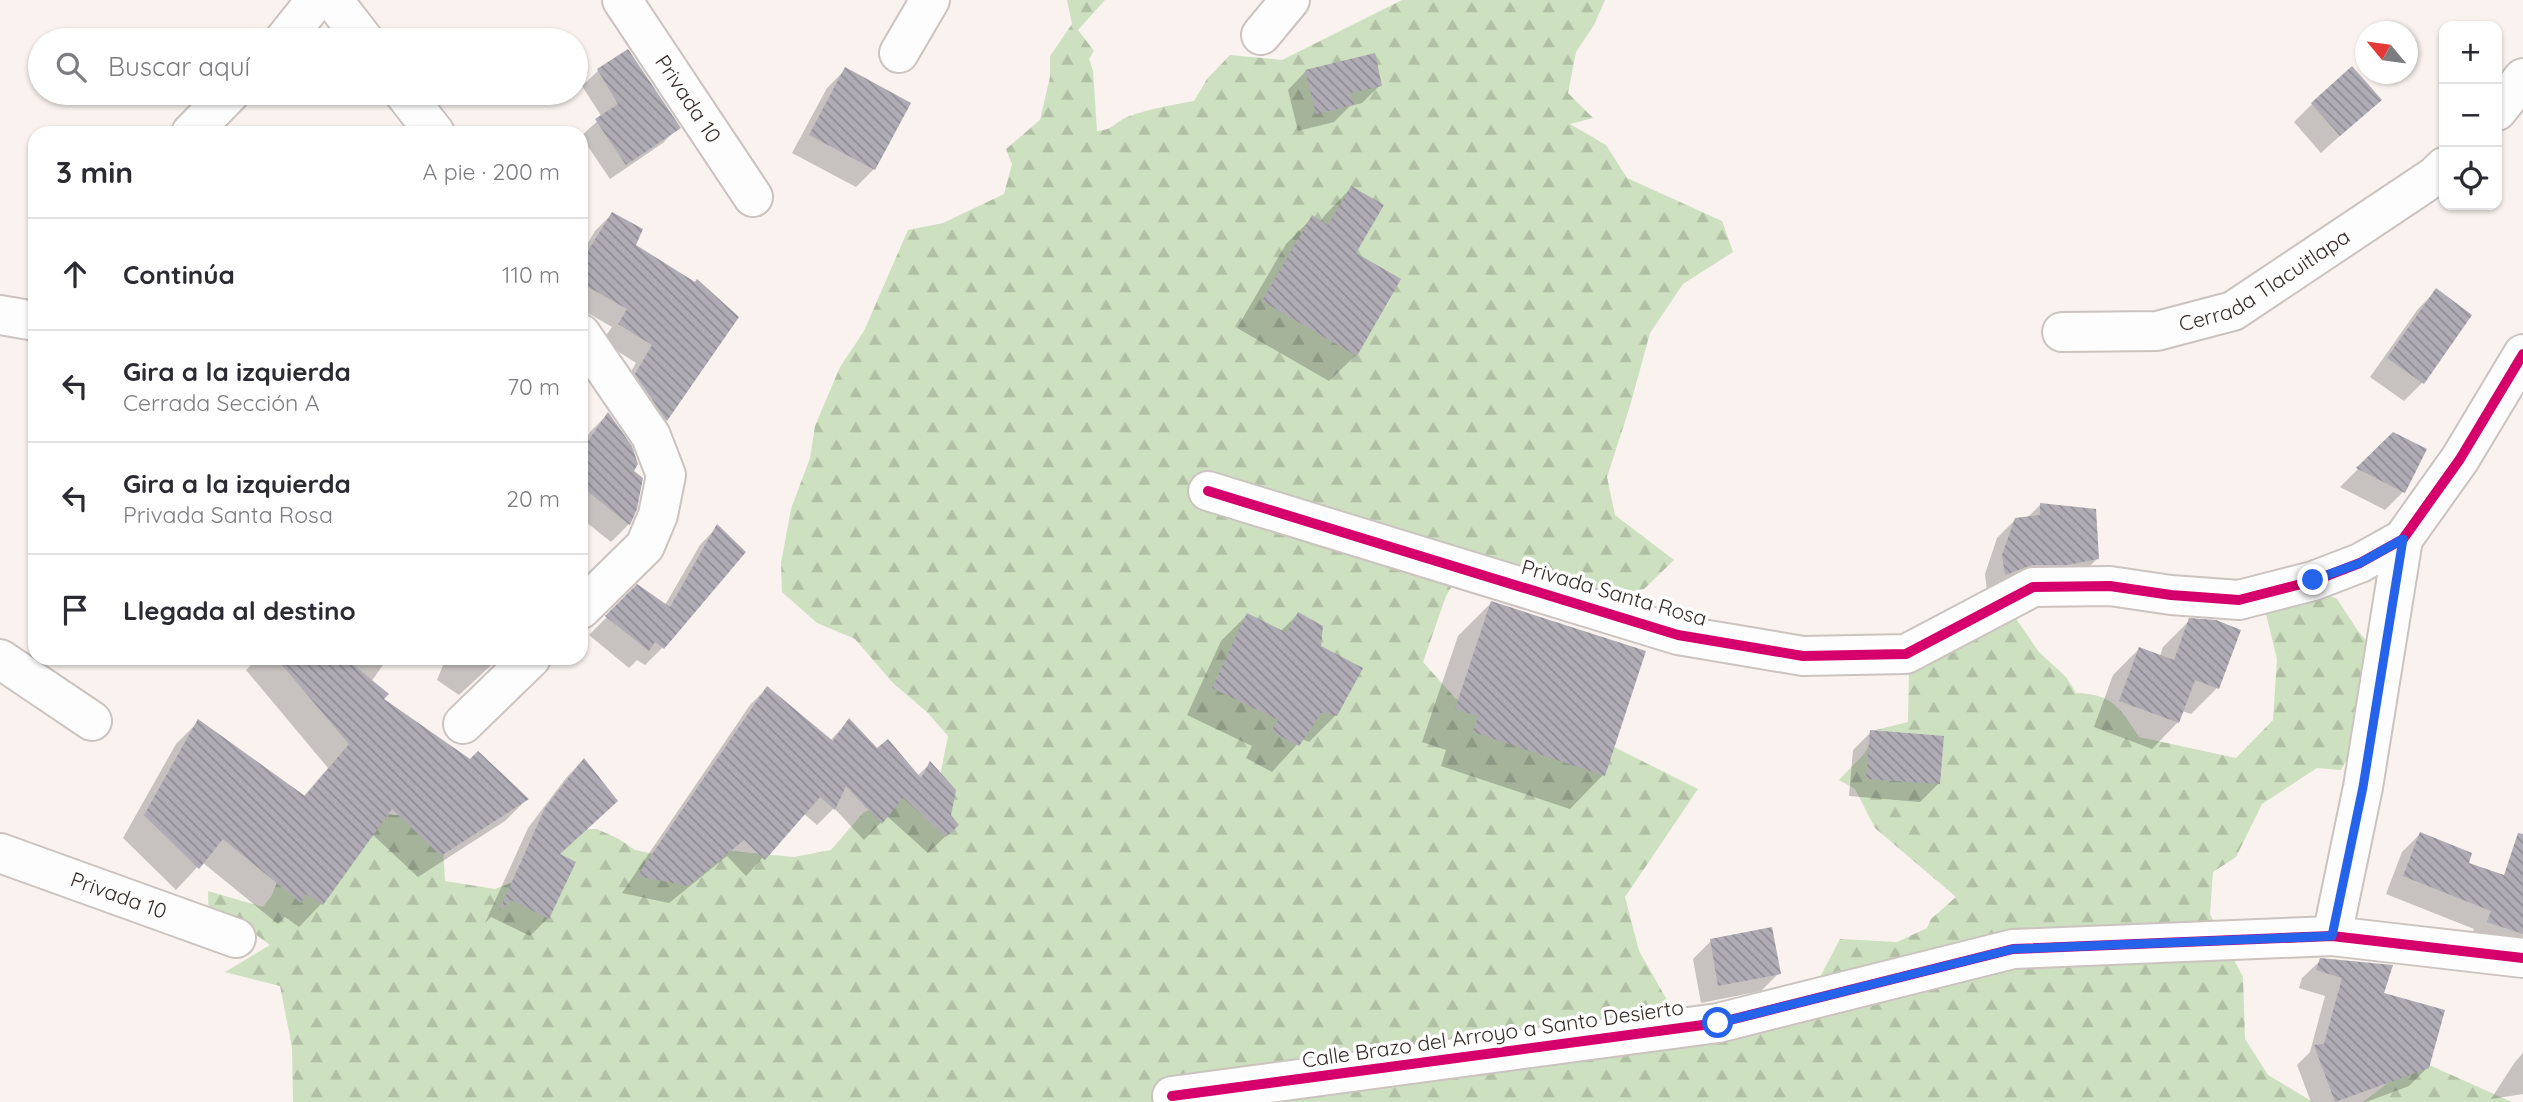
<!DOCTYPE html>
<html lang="es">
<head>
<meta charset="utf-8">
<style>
  :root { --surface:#fff; --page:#f2f2f3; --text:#2b2b33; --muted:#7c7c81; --line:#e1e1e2 }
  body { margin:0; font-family:Quicksand,sans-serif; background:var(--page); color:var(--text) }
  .controls { position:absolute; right:21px; top:21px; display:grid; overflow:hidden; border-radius:14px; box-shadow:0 2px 5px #0004 }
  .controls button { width:63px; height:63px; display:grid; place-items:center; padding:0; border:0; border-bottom:2px solid var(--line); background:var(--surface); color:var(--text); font:35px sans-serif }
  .compass { position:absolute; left:2355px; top:21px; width:63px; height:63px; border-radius:50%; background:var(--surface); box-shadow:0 2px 5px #0004; rotate:299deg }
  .stop { position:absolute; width:21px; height:21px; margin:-16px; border:5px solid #2563eb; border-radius:50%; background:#fff }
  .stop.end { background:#2563eb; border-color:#fff; box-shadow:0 2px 7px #0008 }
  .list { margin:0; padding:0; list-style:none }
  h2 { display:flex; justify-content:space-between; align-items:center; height:91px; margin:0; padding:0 28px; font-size:30px }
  h2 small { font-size:23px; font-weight:400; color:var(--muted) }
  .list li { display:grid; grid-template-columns:46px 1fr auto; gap:21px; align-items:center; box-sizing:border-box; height:112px; padding:0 28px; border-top:2px solid var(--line) }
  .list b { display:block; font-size:26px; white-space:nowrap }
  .list p { margin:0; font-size:23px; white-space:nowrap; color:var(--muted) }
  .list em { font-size:23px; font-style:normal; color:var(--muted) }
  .icon { flex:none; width:38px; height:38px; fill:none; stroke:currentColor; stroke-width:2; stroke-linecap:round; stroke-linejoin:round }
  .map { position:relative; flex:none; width:2523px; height:1102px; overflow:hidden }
  .search { position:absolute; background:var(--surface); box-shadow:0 2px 5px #0004; left:28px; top:28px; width:560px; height:77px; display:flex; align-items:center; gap:18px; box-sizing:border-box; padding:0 24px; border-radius:38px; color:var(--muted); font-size:26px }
  .panel { position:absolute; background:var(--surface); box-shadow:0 2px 5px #0004; left:28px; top:126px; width:560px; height:539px; border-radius:21px }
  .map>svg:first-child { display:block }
  .forest { fill:url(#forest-firs) }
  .shadow { fill:#0003 }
  .building { fill:url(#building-back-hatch) }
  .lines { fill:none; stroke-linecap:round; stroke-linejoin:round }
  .minor-casing { stroke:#cbc3bf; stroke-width:42 }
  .minor { stroke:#fefdfd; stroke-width:38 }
  .cycleway-casing { stroke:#fff; stroke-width:15 }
  .cycleway { stroke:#d6006c; stroke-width:10 }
  .route { stroke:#2563eb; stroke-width:9 }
  .labels { text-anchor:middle; stroke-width:7; stroke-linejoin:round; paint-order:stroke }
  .street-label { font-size:21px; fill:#372c27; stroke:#fff }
</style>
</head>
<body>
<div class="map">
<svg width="2523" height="1102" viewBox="0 0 2523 1102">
  <defs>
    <pattern id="forest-firs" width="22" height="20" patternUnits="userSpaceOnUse" patternTransform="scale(1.75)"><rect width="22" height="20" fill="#cde0c0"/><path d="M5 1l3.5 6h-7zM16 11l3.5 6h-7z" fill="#b1c0a5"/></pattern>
    <pattern id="building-back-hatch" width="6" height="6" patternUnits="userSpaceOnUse" patternTransform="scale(1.75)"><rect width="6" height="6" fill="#afacb5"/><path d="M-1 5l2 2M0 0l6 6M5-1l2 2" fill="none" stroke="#8f8c93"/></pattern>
  </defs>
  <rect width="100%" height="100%" fill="#f9f2ef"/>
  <g class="forest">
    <path d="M1067 0H1105L1078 30 1094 51 1089 59 1093 71 1097 131C1113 130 1114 123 1127 117 1148 109 1172 105 1194 101L1207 79 1230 55 1282 60 1402 0H1605L1594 25 1576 52 1568 93 1593 118 1570 124 1606 145 1627 178 1722 221 1733 252 1683 284 1650 333 1630 406 1607 477 1615 515 1674 560 1644 589 1616 594 1594 611 1541 587 1537 571 1511 568 1454 583 1446 596 1423 662 1455 698 1486 713 1576 728 1698 789 1625 897 1639 951 1671 1007 1719 1020 1818 981 1840 939 1897 942 1927 928 1931 919 1956 897 1875 828 1855 789 1839 780 1865 753 1876 730 1908 722 1909 669 2005 603 2039 652 2066 677 2076 693C2113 694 2120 708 2139 737L2236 758 2273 720 2277 659 2265 610 2309 585 2337 599 2358 631 2394 673 2341 770 2317 768 2262 804 2236 857 2213 872 2210 914 2243 977 2245 1039 2268 1075 2313 1102H293L292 1047 280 986 225 972 270 945 240 923 209 924 208 891 263 907 272 895 281 872 373 812 395 815 441 814 445 881 495 889 516 881 559 829H597L619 839 635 850 672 858 731 851 794 857 831 850 863 813 940 776 948 736 927 712 893 683 855 639 817 623 782 592 781 563 791 509 810 458 815 426 840 367 864 331 908 230 943 223 1004 194 1012 164 1006 149 1040 120 1050 77V56L1072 24Z"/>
    <polygon points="2418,1060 2512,1102 2363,1102"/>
  </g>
  <g class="shadow">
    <polygon points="628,52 678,127 663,143 610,179 581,136 602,117 582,86 598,71"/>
    <polygon points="845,70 874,169 856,187 792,153 827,88"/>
    <polygon points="1306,71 1380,85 1362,103 1350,106 1334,122 1298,131 1288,90"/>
    <polygon points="2379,100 2321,153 2294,122 2312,104"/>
    <polygon points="1351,188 1356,355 1329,381 1237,328 1286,244 1312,218 1320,222 1325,215"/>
    <polygon points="612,214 634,246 695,284 700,369 666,420 650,436 619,392 636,363 602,341 612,327 581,309 581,254 595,231"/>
    <polygon points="2436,291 2470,315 2422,383 2404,401 2370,377 2418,309"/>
    <polygon points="608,414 631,472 635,508 629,524 611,542 581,518 581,445 590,432"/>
    <polygon points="2393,434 2425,450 2403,492 2385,510 2340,487"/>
    <polygon points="2040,505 2097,559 2079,577 1987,592 1985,574 1997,538 2015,520 2027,518"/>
    <polygon points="717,527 663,647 645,665 637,660 629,668 589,635 637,587 665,605 700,545"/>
    <polygon points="1491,603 1603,775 1570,809 1441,766 1446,750 1422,742 1458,636"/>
    <polygon points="1298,614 1319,647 1336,715 1309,742 1302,739 1272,772 1246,758 1252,746 1187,715 1221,641 1247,615 1280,632"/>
    <polygon points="2190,620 2217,688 2191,714 2182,711 2178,722 2152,749 2094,727 2113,675 2139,649 2160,656 2163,647"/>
    <polygon points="258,658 375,658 383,665 371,682 381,700 527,799 505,821 418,877 372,834 321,904 299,927 285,917 278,924 202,862 176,890 123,838 176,744 198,722 303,797 328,768 246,670"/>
    <polygon points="446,658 499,658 459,695 437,680"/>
    <polygon points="767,688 830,741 849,720 877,750 917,776 930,764 949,815 957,825 928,853 887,816 864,840 834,808 817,825 803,813 746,876 727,856 669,903 622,893 750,705"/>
    <polygon points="1871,732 1938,784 1920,802 1849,796 1853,750"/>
    <polygon points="583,760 558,855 548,918 530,936 491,917 485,923 528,828 566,778"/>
    <polygon points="2420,834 2466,864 2523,883 2523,958 2470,940 2474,929 2386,894 2402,852"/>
    <polygon points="1711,941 1779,973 1761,991 1701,1003 1693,959"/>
    <polygon points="2321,960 2382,995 2428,1067 2409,1086 2366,1102 2311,1102 2297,1065 2310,1052 2325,996 2299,988 2302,978"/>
    <polygon points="2523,1053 2523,1094 2491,1099 2515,1062"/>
  </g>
  <g class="building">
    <polygon points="628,49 681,128 626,165 595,119 618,104 597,69"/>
    <polygon points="1375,53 1382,86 1351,93 1354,105 1316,114 1305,70"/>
    <polygon points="2352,66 2382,100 2340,136 2311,103"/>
    <polygon points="845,67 911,103 875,170 809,135"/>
    <polygon points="1351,186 1384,205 1356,253 1401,279 1357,356 1262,301 1312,215 1328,225"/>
    <polygon points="612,212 643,229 636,245 695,282 697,279 739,317 667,421 635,374 652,345 618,324 627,309 581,283 581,262"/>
    <polygon points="2436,288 2472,315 2424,384 2387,358"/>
    <polygon points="608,412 632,446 638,464 634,471 643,478 637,509 630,525 581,486 581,451"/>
    <polygon points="2393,432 2427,449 2405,493 2356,468"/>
    <polygon points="2040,503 2096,509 2099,559 2067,565 2032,565 2005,575 2002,555 2015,518 2040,515"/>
    <polygon points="717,524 746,552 664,649 655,642 649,651 605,616 637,584 670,607"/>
    <polygon points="1491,601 1646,651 1605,776 1473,732 1478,716 1455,709"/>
    <polygon points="1298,612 1323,626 1321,646 1363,668 1337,716 1322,712 1299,746 1271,731 1278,720 1212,688 1247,613 1287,633"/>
    <polygon points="2189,618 2216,620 2241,630 2219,689 2195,680 2179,723 2119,701 2139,647 2174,660"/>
    <polygon points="276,658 345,658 389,694 384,699 470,759 478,751 529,799 441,856 392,809 323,905 306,894 301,903 223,839 199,869 144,815 198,719 305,796 349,744"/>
    <polygon points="767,686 833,741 849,718 877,748 888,739 921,778 930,761 956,790 951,815 959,825 946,837 903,798 882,824 846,786 835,810 820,797 765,860 744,840 688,886 637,876"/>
    <polygon points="1870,730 1944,736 1940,784 1866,779"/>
    <polygon points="584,758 618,801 560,854 576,862 549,919 511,900 499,911 545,808"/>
    <polygon points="2420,832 2472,853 2469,863 2504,875 2518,833 2523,834 2523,934 2487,922 2491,911 2403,876"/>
    <polygon points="1772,927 1781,974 1718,986 1710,939"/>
    <polygon points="2320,958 2393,965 2384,993 2445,1010 2429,1068 2335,1102 2314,1045 2324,1044 2342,978 2316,970"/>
  </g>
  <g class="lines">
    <defs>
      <g id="minor">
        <polyline points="333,0 364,40"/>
        <path id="s1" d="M622 0 753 197"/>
        <polyline points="1261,35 1290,0"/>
        <polyline points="284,40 316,0"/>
        <polyline points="899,53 930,0"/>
        <polyline points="404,93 435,133"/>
        <polyline points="2497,111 2523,78"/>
        <polyline points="191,133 230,93"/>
        <polyline points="0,315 35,321"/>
        <path id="s2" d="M2062 332 2157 331 2233 311 2435 176 2444 167"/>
        <polyline points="581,334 651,436 666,475 658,515 645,546 581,609"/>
        <polyline points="1208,491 1678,635 1803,656 1906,654 2033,587 2110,586 2171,595 2239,600 2313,581 2360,563 2403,539 2460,459 2523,354"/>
        <polyline points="0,659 92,721"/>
        <polyline points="463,724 531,658"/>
        <path id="s3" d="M0 853 236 938"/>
        <polyline points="2332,936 2363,787 2403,539"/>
        <polyline points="1172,1096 1718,1023 2013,949 2332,936 2523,958"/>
      </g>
    </defs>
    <use href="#minor" class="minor-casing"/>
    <use href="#minor" class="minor"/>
    <defs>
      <g id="cycleway">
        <polyline points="1208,491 1678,635 1803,656 1906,654 2033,587 2110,586 2171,595 2239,600 2313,581 2360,563 2403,539 2460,459 2523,354"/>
        <polyline points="1172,1096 1718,1023 2013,949 2332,936 2523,958"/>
      </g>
    </defs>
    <use href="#cycleway" class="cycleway-casing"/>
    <use href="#cycleway" class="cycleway"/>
  </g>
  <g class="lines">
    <polyline class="route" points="1718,1023 2013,949 2332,936 2363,787 2403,539 2360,563 2313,580"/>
  </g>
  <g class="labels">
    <g class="street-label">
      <text dy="7" stroke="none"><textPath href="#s1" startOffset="119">Privada 10</textPath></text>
      <text dy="7" stroke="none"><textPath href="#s2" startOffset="215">Cerrada Tlacuitlapa</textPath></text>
      <text transform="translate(1614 593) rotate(16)" y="7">Privada Santa Rosa</text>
      <text dy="7" stroke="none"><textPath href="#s3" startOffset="126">Privada 10</textPath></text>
      <text transform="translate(1493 1034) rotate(-8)" y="7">Calle Brazo del Arroyo a Santo Desierto</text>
    </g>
  </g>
</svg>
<div class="controls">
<button>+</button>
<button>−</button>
<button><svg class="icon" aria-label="locate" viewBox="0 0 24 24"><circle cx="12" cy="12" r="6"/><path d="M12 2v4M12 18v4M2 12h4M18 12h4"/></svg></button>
</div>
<svg class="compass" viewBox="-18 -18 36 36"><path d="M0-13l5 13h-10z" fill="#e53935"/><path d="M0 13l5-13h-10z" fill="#7c7c81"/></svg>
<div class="stop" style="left:1718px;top:1023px"></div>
<div class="stop end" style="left:2313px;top:580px"></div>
<div class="search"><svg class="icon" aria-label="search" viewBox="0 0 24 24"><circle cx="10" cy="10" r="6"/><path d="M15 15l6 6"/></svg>Buscar aquí</div>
<section class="panel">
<h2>3 min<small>A pie · 200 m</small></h2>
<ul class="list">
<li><svg class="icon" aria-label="ahead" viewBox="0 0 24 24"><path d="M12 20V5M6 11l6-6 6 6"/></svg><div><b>Continúa</b></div><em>110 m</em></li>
<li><svg class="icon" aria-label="left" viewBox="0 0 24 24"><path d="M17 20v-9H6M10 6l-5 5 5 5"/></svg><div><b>Gira a la izquierda</b><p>Cerrada Sección A</p></div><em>70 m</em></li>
<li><svg class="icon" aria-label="left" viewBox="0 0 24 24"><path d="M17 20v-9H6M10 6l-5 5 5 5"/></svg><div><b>Gira a la izquierda</b><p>Privada Santa Rosa</p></div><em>20 m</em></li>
<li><svg class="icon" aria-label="arrive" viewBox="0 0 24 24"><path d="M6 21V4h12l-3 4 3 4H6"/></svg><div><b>Llegada al destino</b></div></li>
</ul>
</section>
</div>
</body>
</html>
